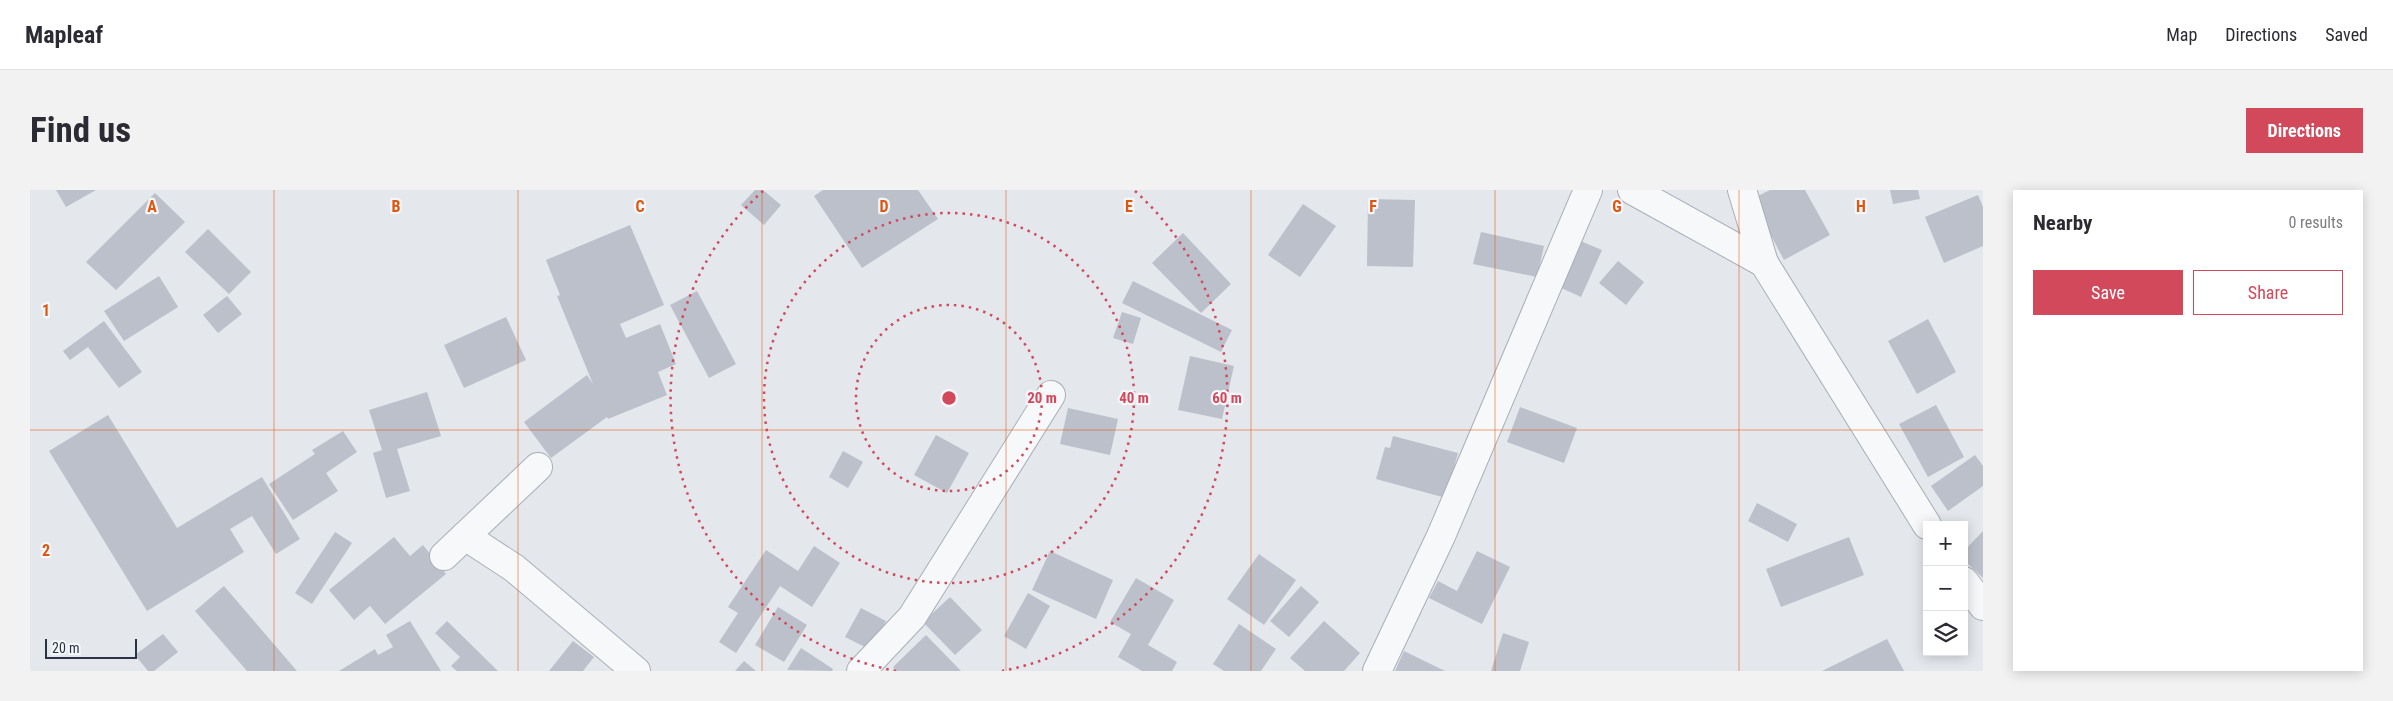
<!DOCTYPE html>
<html lang="en">
<head>
<meta charset="utf-8">
<style>
  :root { --surface:#fff; --page:#f2f2f3; --text:#2b2b33; --muted:#7c7c81; --line:#e1e1e2; --accent:#d1495b }
  body { margin:0; font-family:"Roboto Condensed",sans-serif; background:var(--page); color:var(--text) }
  .controls { position:absolute; right:15px; bottom:15px; display:grid; overflow:hidden; border-radius:0px; box-shadow:0 2px 12px #0003 }
  .controls button { width:45px; height:45px; display:grid; place-items:center; padding:0; border:0; border-bottom:1px solid var(--line); background:var(--surface); color:var(--text); font:25px sans-serif }
  .scale { position:absolute; left:15px; bottom:12px; width:92px; box-sizing:border-box; padding-left:5px; border:2px solid #2b3445; border-top:0; font-size:14px; line-height:18px; white-space:nowrap; color:#2b3445; -webkit-text-stroke:4px #f4f6f9; paint-order:stroke }
  .list { margin:0; padding:0; list-style:none }
  h2 { display:flex; justify-content:space-between; align-items:center; height:65px; margin:0; padding:0 20px; font-size:21px }
  h2 small { font-size:16px; font-weight:400; color:var(--muted) }
  .actions { display:flex; gap:10px; padding:15px 20px }
  .actions a { flex:1; padding:11px 0; border:1px solid var(--accent); border-radius:0px; text-align:center; font-size:18px; color:var(--accent) }
  .actions .main { background:var(--accent); color:#fff }
  .icon { flex:none; width:28px; height:28px; fill:none; stroke:currentColor; stroke-width:2; stroke-linecap:round; stroke-linejoin:round }
  .map { position:relative; flex:none; width:1953px; height:481px; overflow:hidden; border-radius:0px }
  header { display:flex; align-items:center; gap:30px; box-sizing:border-box; height:70px; padding:0 25px; background:var(--surface); border-bottom:1px solid var(--line) }
  header strong { font-size:24px }
  nav { display:flex; gap:28px; margin-inline-start:auto; font-size:18px }
  .intro { display:flex; align-items:center; justify-content:space-between; box-sizing:border-box; height:120px; padding:0 30px }
  h1 { margin:0; font-size:35px }
  .button { padding:12px 22px; border-radius:0px; background:var(--accent); color:#fff; font-size:18px; font-weight:700 }
  main { display:flex; gap:30px; padding:0 30px }
  aside { flex:1; background:var(--surface); border-radius:0px; box-shadow:0 2px 12px #0003 }
  .map>svg:first-child { display:block }
  .building { fill:#bbc0ca }
  .lines { fill:none; stroke-linecap:round; stroke-linejoin:round }
  .street-casing { stroke:#a9aeb7; stroke-width:30 }
  .street { stroke:#f7f8fa; stroke-width:28 }
  .grid { fill:none; stroke:#df570f; stroke-width:1; stroke-opacity:0.55 }
  .ring { fill:none; stroke:#d1495b; stroke-width:2.5; stroke-dasharray:2.5 5 }
  .grid-label { font-size:16px; text-anchor:middle; font-weight:bold; fill:#df570f; stroke:#f4f6f9; stroke-width:4.5; stroke-linejoin:round; paint-order:stroke }
  .centre { fill:#d1495b; stroke:#f4f6f9; stroke-width:2.5 }
  .ring-label { font-size:15px; text-anchor:middle; font-weight:bold; fill:#d1495b; stroke:#f4f6f9; stroke-width:4.5; stroke-linejoin:round; paint-order:stroke }
</style>
</head>
<body>
<header>
<strong>Mapleaf</strong>
<nav><a>Map</a><a>Directions</a><a>Saved</a></nav>
</header>
<div class="intro"><h1>Find us</h1><a class="button">Directions</a></div>
<main>
<div class="map">
<svg width="1953" height="481" viewBox="0 0 1953 481">
  <rect width="100%" height="100%" fill="#e4e7ec"/>
  <g class="building">
    <polygon points="26,0 66,0 36,17"/>
    <polygon points="725,0 733,0 751,15 734,35 711,15"/>
    <polygon points="793,0 888,0 908,29 832,78 784,6"/>
    <polygon points="1740,0 1775,0 1800,45 1754,70 1722,9"/>
    <polygon points="1860,0 1888,0 1890,9 1863,14"/>
    <polygon points="125,3 155,32 86,100 56,72"/>
    <polygon points="1948,5 1953,17 1953,56 1914,73 1895,27"/>
    <polygon points="1338,9 1385,10 1383,77 1337,76"/>
    <polygon points="1273,14 1306,36 1270,87 1238,65"/>
    <polygon points="600,35 634,115 590,134 596,148 630,134 646,174 628,182 637,205 578,229 577,227 521,268 494,232 557,185 563,194 527,106 530,105 516,70"/>
    <polygon points="178,39 221,82 199,104 155,62"/>
    <polygon points="1451,42 1514,56 1507,87 1443,74"/>
    <polygon points="1153,43 1201,94 1171,123 1122,73"/>
    <polygon points="1548,50 1572,60 1551,107 1527,96"/>
    <polygon points="1588,71 1614,92 1596,115 1569,93"/>
    <polygon points="129,86 148,117 94,151 74,121"/>
    <polygon points="1103,91 1202,140 1191,162 1092,113"/>
    <polygon points="667,101 706,174 679,188 640,115"/>
    <polygon points="197,106 212,124 188,143 173,125"/>
    <polygon points="1092,122 1111,128 1103,154 1083,148"/>
    <polygon points="476,127 496,170 434,198 414,155"/>
    <polygon points="1898,129 1926,182 1887,204 1858,151"/>
    <polygon points="74,131 112,182 89,198 58,157 40,170 33,161"/>
    <polygon points="1160,166 1204,176 1192,229 1148,220"/>
    <polygon points="397,202 411,246 367,259 380,301 356,308 343,263 352,260 339,220"/>
    <polygon points="1906,215 1934,267 1898,287 1869,234"/>
    <polygon points="1490,217 1547,238 1534,273 1477,252"/>
    <polygon points="1038,218 1088,229 1080,265 1030,254"/>
    <polygon points="78,225 147,338 232,287 270,349 246,364 222,326 200,339 214,362 117,421 19,261"/>
    <polygon points="313,241 327,262 296,283 308,301 263,330 239,294 285,264 282,260"/>
    <polygon points="906,245 939,263 917,303 884,285"/>
    <polygon points="1363,246 1428,263 1416,308 1346,289 1355,257 1360,258"/>
    <polygon points="813,261 833,272 818,298 799,287"/>
    <polygon points="1945,265 1953,276 1953,296 1918,321 1901,296"/>
    <polygon points="1727,313 1767,334 1758,352 1718,331"/>
    <polygon points="1953,341 1953,388 1934,370 1934,361"/>
    <polygon points="305,342 322,353 282,414 265,403"/>
    <polygon points="364,347 380,366 393,355 416,384 355,434 340,416 324,430 299,400"/>
    <polygon points="1819,347 1834,385 1751,417 1736,379"/>
    <polygon points="784,356 810,373 782,417 750,396 706,463 689,452 708,423 698,417 736,360 768,381"/>
    <polygon points="1020,361 1083,390 1066,429 1002,400"/>
    <polygon points="1447,361 1480,377 1452,434 1399,408 1408,391 1427,401"/>
    <polygon points="1229,364 1266,390 1234,435 1197,409"/>
    <polygon points="1106,388 1144,410 1118,455 1147,472 1142,481 1112,481 1088,467 1101,444 1080,432"/>
    <polygon points="194,396 267,481 217,481 165,421"/>
    <polygon points="1271,396 1289,412 1259,447 1240,431"/>
    <polygon points="998,403 1020,416 996,459 974,446"/>
    <polygon points="920,407 952,440 925,465 893,432"/>
    <polygon points="748,417 777,435 754,472 725,455"/>
    <polygon points="831,418 856,431 841,460 815,447"/>
    <polygon points="380,431 411,481 309,481 345,459 348,465 363,457 356,445"/>
    <polygon points="417,431 468,481 427,481 421,476 430,467 405,443"/>
    <polygon points="1294,431 1330,463 1314,481 1275,481 1260,468"/>
    <polygon points="1209,434 1246,459 1231,481 1194,481 1183,474"/>
    <polygon points="1473,443 1499,452 1490,481 1461,481"/>
    <polygon points="133,444 148,462 124,481 118,481 105,465"/>
    <polygon points="896,445 931,481 866,481 863,477"/>
    <polygon points="1857,449 1874,481 1792,481"/>
    <polygon points="543,451 564,467 553,481 519,481"/>
    <polygon points="771,458 803,479 802,481 757,480"/>
    <polygon points="1374,461 1415,481 1365,481"/>
    <polygon points="714,471 726,481 705,481"/>
  </g>
  <g class="lines">
    <defs>
      <g id="street">
        <polyline points="1602,0 1734,73 1897,335"/>
        <polyline points="1712,0 1734,73"/>
        <polyline points="435,346 484,378 606,481"/>
        <polyline points="414,366 508,277"/>
        <polyline points="1934,391 1953,416"/>
        <polyline points="831,481 882,427 1021,205"/>
        <polyline points="1347,481 1411,346 1558,0"/>
      </g>
    </defs>
    <use href="#street" class="street-casing"/>
    <use href="#street" class="street"/>
  </g>
  <path class="grid" d="M244 0V481M488 0V481M732 0V481M976 0V481M1221 0V481M1465 0V481M1709 0V481M0 240H1953"/>
  <g class="ring">
    <circle cx="919" cy="208" r="93"/>
    <circle cx="919" cy="208" r="185"/>
    <path d="M866 481A278 278 0 0 1 733 1M1105 1A278 278 0 0 1 972 481"/>
  </g>
  <g class="grid-label">
    <text x="122" y="22">A</text>
    <text x="366" y="22">B</text>
    <text x="610" y="22">C</text>
    <text x="854" y="22">D</text>
    <text x="1099" y="22">E</text>
    <text x="1343" y="22">F</text>
    <text x="1587" y="22">G</text>
    <text x="1831" y="22">H</text>
    <text x="16" y="126">1</text>
    <text x="16" y="366">2</text>
  </g>
  <circle cx="919" cy="208" r="8" class="centre"/>
  <g class="ring-label">
    <text x="1012" y="213">20 m</text>
    <text x="1104" y="213">40 m</text>
    <text x="1197" y="213">60 m</text>
  </g>
</svg>
<div class="controls">
<button>+</button>
<button>−</button>
<button><svg class="icon" aria-label="layers" viewBox="0 0 24 24"><path d="M12 4l9 5-9 5-9-5zM3 14l9 5 9-5"/></svg></button>
</div>
<div class="scale">20 m</div>
</div>
<aside>
<h2>Nearby<small>0 results</small></h2>
<ul class="list">
</ul>
<div class="actions"><a class="main">Save</a><a>Share</a></div>
</aside>
</main>
</body>
</html>
